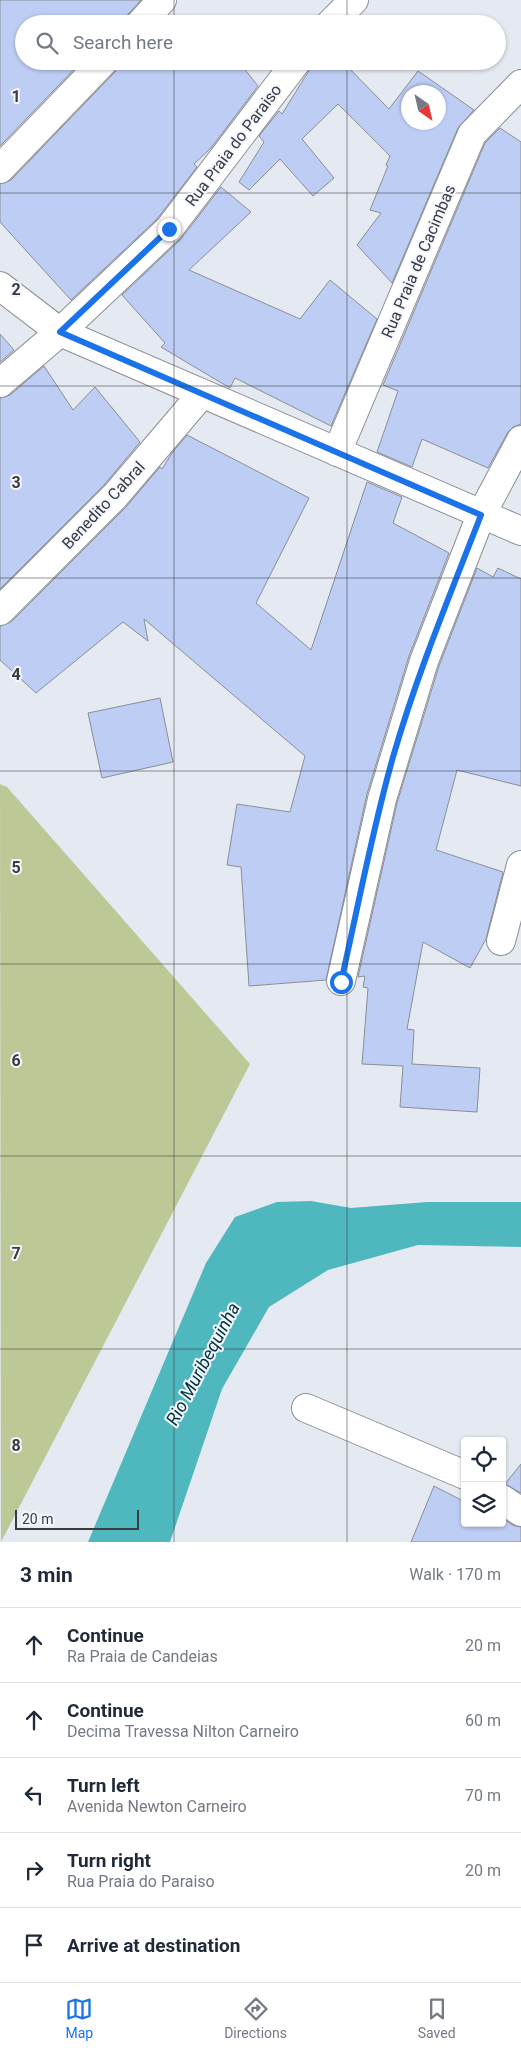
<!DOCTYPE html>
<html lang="en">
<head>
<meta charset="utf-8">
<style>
  :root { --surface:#fff; --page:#f2f2f3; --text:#1f2937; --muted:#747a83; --line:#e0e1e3; --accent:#1a73e8 }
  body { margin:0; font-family:Roboto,sans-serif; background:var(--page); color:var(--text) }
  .controls { position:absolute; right:15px; bottom:15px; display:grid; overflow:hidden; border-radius:5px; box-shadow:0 1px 4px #0004 }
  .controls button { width:45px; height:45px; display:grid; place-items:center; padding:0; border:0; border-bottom:1px solid var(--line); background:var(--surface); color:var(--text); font:25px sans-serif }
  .compass { position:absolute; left:401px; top:85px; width:45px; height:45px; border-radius:50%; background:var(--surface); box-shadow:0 1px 4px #0004; rotate:146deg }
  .scale { position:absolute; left:15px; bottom:12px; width:124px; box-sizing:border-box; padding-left:5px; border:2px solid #3a3b3e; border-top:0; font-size:14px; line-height:18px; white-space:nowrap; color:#3a3b3e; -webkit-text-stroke:4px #f3f6ff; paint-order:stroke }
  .stop { position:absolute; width:15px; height:15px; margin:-11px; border:4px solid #1a73e8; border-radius:50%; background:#fff }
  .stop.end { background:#1a73e8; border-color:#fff; box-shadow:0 1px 5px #0008 }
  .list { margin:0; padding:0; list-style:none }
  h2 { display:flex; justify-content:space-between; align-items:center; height:65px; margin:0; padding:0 20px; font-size:21px }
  h2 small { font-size:16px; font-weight:400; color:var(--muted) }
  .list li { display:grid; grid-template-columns:32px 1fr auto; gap:15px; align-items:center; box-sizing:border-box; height:75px; padding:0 20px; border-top:1px solid var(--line) }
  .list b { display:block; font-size:19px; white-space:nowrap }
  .list p { margin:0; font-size:16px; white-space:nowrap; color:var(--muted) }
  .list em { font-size:16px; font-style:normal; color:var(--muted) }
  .icon { flex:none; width:28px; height:28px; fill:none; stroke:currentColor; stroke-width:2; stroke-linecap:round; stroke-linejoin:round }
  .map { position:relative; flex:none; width:521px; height:1542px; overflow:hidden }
  .search { position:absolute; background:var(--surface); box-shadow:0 1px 4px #0004; left:15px; right:15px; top:15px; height:55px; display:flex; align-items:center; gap:12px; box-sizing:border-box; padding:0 18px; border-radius:28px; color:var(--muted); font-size:19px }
  .sheet { height:440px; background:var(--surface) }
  nav { display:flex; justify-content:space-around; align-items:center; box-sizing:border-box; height:70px; border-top:1px solid var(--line); background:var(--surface); font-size:14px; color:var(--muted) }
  nav a { display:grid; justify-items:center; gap:2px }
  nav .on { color:var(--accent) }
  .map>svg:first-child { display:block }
  .green { fill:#bdc897 }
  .water { fill:#4fb7be }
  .building { fill:#bdcdf4; stroke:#8a8e95; fill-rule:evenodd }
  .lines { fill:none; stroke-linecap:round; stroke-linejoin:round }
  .minor-casing { stroke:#8b8f96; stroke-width:30 }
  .minor { stroke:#fff; stroke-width:28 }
  .route { stroke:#1a73e8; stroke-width:6 }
  .grid { fill:none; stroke:#3a3b3e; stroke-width:1; stroke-opacity:0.55 }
  .labels { text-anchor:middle; stroke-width:4; stroke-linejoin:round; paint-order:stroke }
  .street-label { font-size:16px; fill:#3a3b3e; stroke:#f3f6ff }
  .water-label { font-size:18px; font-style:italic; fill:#003538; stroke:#f3f6ff }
  .grid-label { font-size:16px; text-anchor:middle; font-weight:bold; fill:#3a3b3e; stroke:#f3f6ff; stroke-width:4; stroke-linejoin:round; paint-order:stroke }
</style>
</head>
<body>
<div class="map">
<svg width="521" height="1542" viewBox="0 0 521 1542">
  <rect width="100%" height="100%" fill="#e5e9f1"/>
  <polygon class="green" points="0,784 7,787 250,1064 1,1542"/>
  <polygon class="water" points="311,1201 351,1208 427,1202 521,1202 521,1247 418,1245 328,1270 269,1307 222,1389 170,1542 88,1542 206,1263 235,1217 277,1202"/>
  <g class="building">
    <polygon points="0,0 141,0 119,24 24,24 24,61 82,61 0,146"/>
    <polygon points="119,61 238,61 258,86 211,148 194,164 197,167 157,219 71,300 0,222 0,184 11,180 115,72"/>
    <path d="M315 61H342L389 109 418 71 474 110 458 128 392 283 357 245 381 213 370 210 388 166 386 165 390 156 338 104 302 139 334 178 313 196 280 159 249 190 239 182 264 142 259 136 279 111 282 114ZM408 92H438V122H408Z"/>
    <polygon points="500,128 521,142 521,424 513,427 508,432 488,468 422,439 412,467 377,452 398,391 383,385 485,143"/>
    <polygon points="221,187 251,212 189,270 300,319 330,280 377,319 331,426 235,378 230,388 161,347 165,343 122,295 180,240"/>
    <polygon points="0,334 14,350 0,362"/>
    <polygon points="44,366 73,410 95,387 140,442 104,485 0,589 0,398 10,395"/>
    <polygon points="187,435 309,498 256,603 311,650 367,482 402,497 393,523 449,553 409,656 367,794 326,980 249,986 241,867 227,865 237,804 290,812 305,756 144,619 148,641 123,622 36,693 0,660 0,626 11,622 126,507 160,467 162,469 172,453"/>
    <polygon points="477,568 493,577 498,568 521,579 521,786 457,770 436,850 503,872 486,939 470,968 423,942 407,1029 414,1030 412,1064 480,1068 477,1112 400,1107 403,1066 362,1064 368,988 363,987 365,976 358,977 397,803 439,666"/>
    <polygon points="160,698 173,762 102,778 88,713"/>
    <polygon points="521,1464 521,1493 505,1484"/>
    <polygon points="434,1486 465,1502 465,1523 502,1523 502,1518 512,1525 521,1527 521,1542 411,1542"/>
  </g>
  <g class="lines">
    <defs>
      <g id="minor">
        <polyline points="140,24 162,0"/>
        <polyline points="330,24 354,0"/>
        <polyline points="0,169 104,61"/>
        <polyline points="0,286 60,332 521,531"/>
        <polyline points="0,383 60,332 169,229 297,61"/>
        <polyline points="337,452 472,134 521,84"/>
        <polyline points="0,611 115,496 201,395"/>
        <polyline points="501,941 521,865"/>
        <polyline points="341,981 382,799 424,661 481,515 521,440"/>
        <polyline points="306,1408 465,1475"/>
        <polyline points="502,1499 521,1512"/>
      </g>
    </defs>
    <use href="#minor" class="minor-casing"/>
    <use href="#minor" class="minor"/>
  </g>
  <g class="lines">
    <path class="route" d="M169 229 60 332 481 515C450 595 417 674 393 757 372 831 358 907 341 982"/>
  </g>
  <path class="grid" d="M174 0V24M347 0V24M174 61V1542M347 61V1542M0 193H521M0 386H521M0 578H521M0 771H521M0 964H521M0 1156H521M0 1349H521"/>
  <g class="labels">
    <g class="street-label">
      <text transform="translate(233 145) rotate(-53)" y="6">Rua Praia do Paraiso</text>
      <text transform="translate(418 261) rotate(-67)" y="6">Rua Praia de Cacimbas</text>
      <text transform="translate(103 505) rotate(-47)" y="6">Benedito Cabral</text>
    </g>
    <g class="water-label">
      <text transform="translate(203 1364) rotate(-62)" y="6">Rio Muribequinha</text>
    </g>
  </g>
  <g class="grid-label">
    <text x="16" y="102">1</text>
    <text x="16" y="295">2</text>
    <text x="16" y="488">3</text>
    <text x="16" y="680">4</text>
    <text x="16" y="873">5</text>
    <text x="16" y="1066">6</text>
    <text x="16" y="1259">7</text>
    <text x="16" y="1451">8</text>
  </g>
</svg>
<div class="controls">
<button><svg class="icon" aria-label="locate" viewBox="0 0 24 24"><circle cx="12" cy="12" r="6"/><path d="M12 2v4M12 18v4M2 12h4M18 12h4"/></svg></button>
<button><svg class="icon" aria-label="layers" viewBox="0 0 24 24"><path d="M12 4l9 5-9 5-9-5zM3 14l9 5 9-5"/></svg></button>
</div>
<svg class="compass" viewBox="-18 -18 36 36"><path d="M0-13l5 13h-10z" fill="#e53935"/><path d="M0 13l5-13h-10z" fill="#747a83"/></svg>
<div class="scale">20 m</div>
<div class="stop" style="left:341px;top:982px"></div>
<div class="stop end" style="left:169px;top:229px"></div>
<div class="search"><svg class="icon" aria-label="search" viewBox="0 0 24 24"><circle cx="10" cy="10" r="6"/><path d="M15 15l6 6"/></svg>Search here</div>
</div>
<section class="sheet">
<h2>3 min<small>Walk · 170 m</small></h2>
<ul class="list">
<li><svg class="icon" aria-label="ahead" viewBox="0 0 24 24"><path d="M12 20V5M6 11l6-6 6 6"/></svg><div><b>Continue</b><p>Ra Praia de Candeias</p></div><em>20 m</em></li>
<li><svg class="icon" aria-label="ahead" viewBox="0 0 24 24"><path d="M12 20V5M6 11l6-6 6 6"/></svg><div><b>Continue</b><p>Decima Travessa Nilton Carneiro</p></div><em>60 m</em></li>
<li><svg class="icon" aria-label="left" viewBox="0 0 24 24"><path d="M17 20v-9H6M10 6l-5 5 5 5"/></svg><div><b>Turn left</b><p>Avenida Newton Carneiro</p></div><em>70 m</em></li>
<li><svg class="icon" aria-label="right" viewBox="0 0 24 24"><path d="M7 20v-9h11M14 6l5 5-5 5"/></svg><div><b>Turn right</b><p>Rua Praia do Paraiso</p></div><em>20 m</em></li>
<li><svg class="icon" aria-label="arrive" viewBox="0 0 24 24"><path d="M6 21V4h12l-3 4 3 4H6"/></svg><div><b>Arrive at destination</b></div></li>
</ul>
</section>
<nav>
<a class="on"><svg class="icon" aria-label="map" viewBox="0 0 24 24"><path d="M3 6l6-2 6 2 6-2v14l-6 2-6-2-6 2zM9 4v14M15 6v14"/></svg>Map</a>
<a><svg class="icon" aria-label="directions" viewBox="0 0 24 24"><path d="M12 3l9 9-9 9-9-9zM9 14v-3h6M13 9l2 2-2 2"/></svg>Directions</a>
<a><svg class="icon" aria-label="saved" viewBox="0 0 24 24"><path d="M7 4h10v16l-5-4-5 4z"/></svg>Saved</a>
</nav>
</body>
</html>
